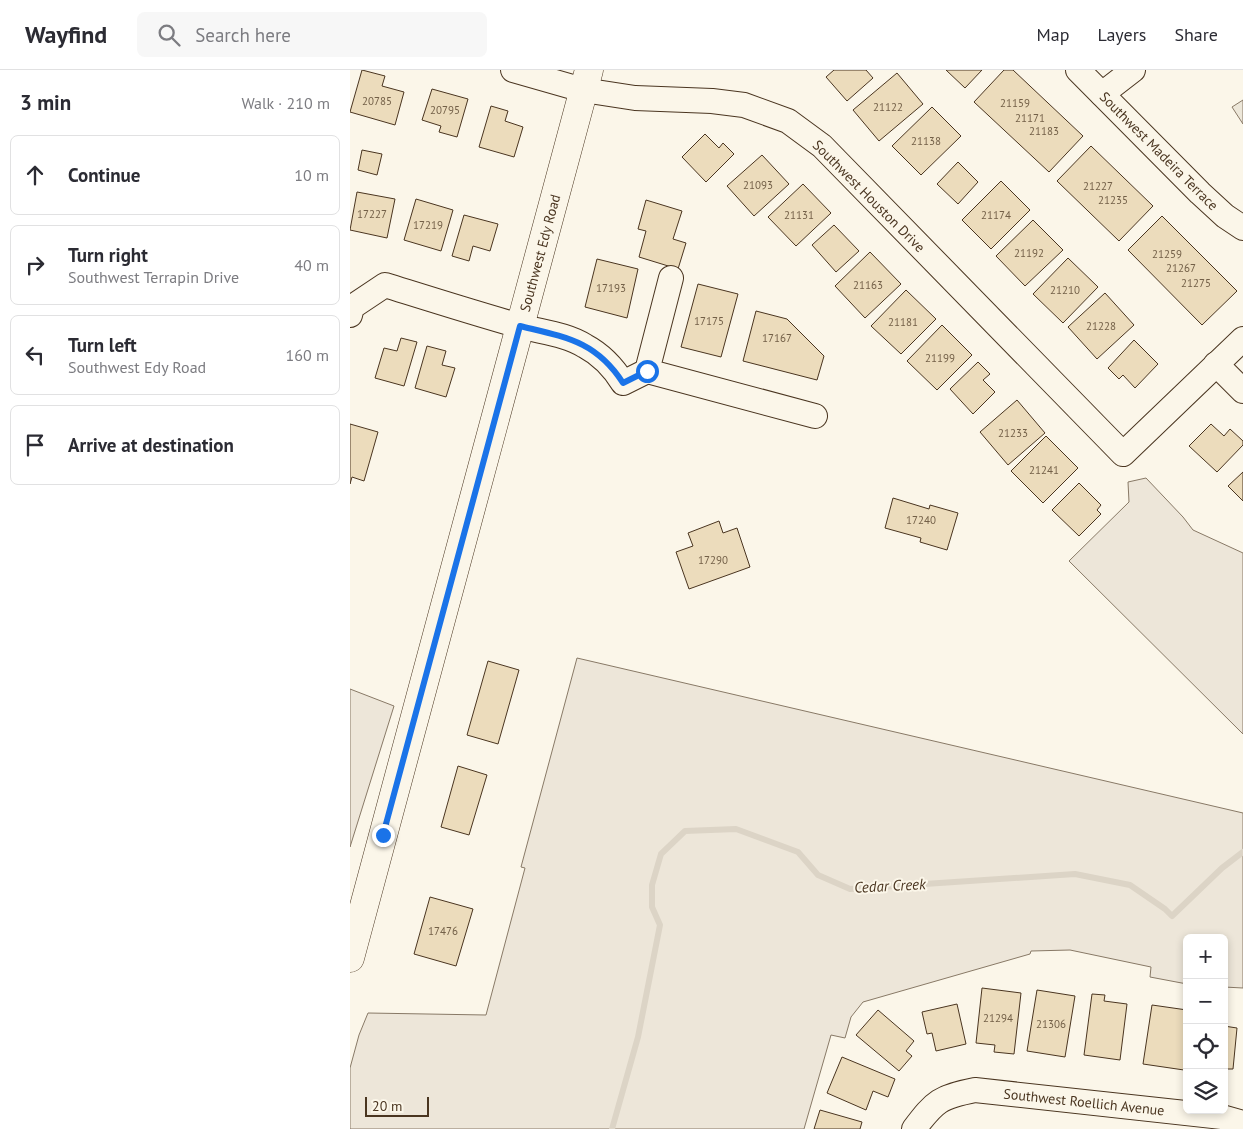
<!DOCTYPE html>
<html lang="en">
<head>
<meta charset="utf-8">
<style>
  :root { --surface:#fff; --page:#f7f7f7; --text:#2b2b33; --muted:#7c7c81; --line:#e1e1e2 }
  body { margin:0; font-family:"PT Sans",sans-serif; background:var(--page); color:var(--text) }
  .controls { position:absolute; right:15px; bottom:15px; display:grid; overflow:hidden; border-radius:8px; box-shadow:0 2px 8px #0003 }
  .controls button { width:45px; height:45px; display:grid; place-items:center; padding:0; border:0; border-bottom:1px solid var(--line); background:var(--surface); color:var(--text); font:25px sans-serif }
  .scale { position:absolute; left:15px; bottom:12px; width:64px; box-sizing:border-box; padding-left:5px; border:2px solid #4a3520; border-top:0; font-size:14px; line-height:18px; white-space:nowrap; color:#4a3520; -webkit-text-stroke:4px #fbf6e9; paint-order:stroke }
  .stop { position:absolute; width:15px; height:15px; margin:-11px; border:4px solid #1a73e8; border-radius:50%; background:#fff }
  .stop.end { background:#1a73e8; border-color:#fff; box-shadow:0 1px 5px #0008 }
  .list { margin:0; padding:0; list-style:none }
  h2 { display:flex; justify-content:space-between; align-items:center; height:65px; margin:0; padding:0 20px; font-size:21px }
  h2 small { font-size:16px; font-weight:400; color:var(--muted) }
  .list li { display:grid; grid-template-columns:32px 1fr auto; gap:15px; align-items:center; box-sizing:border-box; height:80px; margin:0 10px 10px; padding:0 10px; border:1px solid var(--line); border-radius:8px }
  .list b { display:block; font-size:19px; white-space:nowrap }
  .list p { margin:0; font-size:16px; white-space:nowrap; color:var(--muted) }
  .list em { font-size:16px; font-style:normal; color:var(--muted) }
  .icon { flex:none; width:28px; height:28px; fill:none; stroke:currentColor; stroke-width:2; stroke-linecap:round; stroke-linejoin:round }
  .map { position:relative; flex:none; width:893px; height:1059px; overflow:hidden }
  header { display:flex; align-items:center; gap:30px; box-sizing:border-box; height:70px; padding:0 25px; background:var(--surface); border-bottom:1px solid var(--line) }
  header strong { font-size:24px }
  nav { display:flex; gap:28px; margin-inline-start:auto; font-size:18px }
  .search { width:350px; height:45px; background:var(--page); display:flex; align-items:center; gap:12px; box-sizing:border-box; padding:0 18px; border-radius:8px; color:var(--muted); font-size:19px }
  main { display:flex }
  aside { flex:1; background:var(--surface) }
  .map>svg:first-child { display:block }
  .green { fill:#ede6d9; stroke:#887966 }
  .parking { fill:#ede7d9; stroke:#887966 }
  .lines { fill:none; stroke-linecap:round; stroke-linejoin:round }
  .stream { stroke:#dcd4c6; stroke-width:6 }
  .building { fill:#ecdcbc; stroke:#4a3520 }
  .minor-casing { stroke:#4a3520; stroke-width:26 }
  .major-casing { stroke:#4a3520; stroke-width:29 }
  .minor { stroke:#fbf6e9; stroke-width:24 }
  .major { stroke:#fbf6e9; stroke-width:28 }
  .route { stroke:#1a73e8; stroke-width:6 }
  .labels { text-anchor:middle; stroke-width:4; stroke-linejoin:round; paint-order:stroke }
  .number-label { font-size:11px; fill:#725f47 }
  .street-label { font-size:14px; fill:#4a3520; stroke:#fbf6e9 }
  .water-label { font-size:15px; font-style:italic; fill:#4a3520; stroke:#fbf6e9 }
</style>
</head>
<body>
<header>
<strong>Wayfind</strong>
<div class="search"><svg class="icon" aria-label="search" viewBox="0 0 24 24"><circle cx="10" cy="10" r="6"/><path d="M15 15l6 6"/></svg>Search here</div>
<nav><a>Map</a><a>Layers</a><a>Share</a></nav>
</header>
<main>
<aside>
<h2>3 min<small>Walk · 210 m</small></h2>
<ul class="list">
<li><svg class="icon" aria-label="ahead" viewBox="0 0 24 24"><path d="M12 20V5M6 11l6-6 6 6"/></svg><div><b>Continue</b></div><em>10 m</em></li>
<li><svg class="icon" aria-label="right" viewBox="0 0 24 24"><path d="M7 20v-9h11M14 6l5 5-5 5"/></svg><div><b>Turn right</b><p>Southwest Terrapin Drive</p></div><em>40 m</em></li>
<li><svg class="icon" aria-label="left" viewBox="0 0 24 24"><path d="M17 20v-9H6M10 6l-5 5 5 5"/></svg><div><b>Turn left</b><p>Southwest Edy Road</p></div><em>160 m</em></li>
<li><svg class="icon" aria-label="arrive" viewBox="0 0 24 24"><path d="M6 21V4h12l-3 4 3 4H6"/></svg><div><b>Arrive at destination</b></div></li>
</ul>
</aside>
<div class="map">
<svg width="893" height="1059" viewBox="0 0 893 1059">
  <rect width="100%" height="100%" fill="#fbf6e9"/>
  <g class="green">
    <polygon points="796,408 833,447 843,460 893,483 893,664 719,491 779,432 778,412"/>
    <polygon points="227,588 893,743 893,918 874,917 874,868 837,868 837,914 800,907 801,897 720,880 681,881 680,884 513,932 501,947 495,968 481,965 454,1059 0,1059 0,998 9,965 18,943 136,945 175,798 171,797"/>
    <polygon points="0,619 44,636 0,777"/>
  </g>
  <polygon class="parking" points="893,30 893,54 882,37"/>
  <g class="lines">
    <polyline class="stream" points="262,1059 288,967 310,855 302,837 302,815 311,784 335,761 386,759 448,782 468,805 500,819 725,804 780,815 815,839 822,846 872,798 893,782"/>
  </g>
  <g class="building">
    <polygon points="12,0 35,6 32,16 54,22 45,55 0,42"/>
    <polygon points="484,0 516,0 523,8 497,31 476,7"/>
    <polygon points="596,0 632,0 615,18"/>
    <polygon points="654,0 663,0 733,66 699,102 624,32"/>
    <polygon points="547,3 573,34 529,71 503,40"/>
    <polygon points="82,19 118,29 107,67 89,62 91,56 72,50"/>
    <polygon points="141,36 158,41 155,51 173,57 164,87 129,77"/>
    <polygon points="582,37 611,66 571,105 542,76"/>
    <polygon points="355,64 369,78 373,73 384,84 356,112 332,87"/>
    <polygon points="741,76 803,136 769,171 707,111"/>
    <polygon points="12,80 32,84 27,105 8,100"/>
    <polygon points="412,85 439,114 404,146 377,116"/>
    <polygon points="608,92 628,112 608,134 587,114"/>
    <polygon points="651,111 680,140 641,179 612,150"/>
    <polygon points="453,114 481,143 446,176 418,147"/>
    <polygon points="7,122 45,129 37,168 0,160"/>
    <polygon points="66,129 103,140 91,181 54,170"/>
    <polygon points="296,130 332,141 323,169 336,173 328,199 289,187 296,161 288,159"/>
    <polygon points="114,145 148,154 140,181 123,176 119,191 102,186"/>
    <polygon points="812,146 887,221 852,255 778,180"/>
    <polygon points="683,150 713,180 675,216 646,186"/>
    <polygon points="484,155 509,181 486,202 462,175"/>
    <polygon points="520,182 551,214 515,248 485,216"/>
    <polygon points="718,188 748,217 713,253 683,224"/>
    <polygon points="247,189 288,199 277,248 235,237"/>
    <polygon points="348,214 388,224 371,287 331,277"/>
    <polygon points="556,220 586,249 551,284 521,256"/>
    <polygon points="755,223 784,255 747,289 718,257"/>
    <polygon points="406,241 437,249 474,286 467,310 393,291"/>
    <polygon points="592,255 622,285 587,320 557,291"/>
    <polygon points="51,268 67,272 54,316 25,308 34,278 47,281"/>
    <polygon points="784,270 808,294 785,318 773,305 769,309 758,298"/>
    <polygon points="77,276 96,281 92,295 105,298 96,327 65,318"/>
    <polygon points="628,292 640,304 633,310 645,322 623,344 600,319"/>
    <polygon points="667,330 695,363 658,395 630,362"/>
    <polygon points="0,354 28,362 14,411 2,407 0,414"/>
    <polygon points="861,354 874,366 880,359 893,371 893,375 867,402 839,376"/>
    <polygon points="696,366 728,398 693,433 661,401"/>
    <polygon points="893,402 893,431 878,416"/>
    <polygon points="729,413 751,435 747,440 751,444 729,466 702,440"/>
    <polygon points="543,428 579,439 580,435 608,443 597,480 570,472 571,468 535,458"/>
    <polygon points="369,451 373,463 387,458 400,497 339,519 326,482 343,476 338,463"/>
    <polygon points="138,591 169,600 148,674 117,665"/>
    <polygon points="108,696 137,705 119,765 91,757"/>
    <polygon points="80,827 123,839 106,896 64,884"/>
    <polygon points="632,918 671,923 664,984 644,982 645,975 626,973"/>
    <polygon points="687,920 725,926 715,987 677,981"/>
    <polygon points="742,924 755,925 754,931 777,934 770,990 734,985"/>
    <polygon points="607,934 616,974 586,981 582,963 577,964 572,942"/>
    <polygon points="802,935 837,940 837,978 834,1000 793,994"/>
    <polygon points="528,940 564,971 556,981 562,986 549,1001 506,965"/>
    <polygon points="874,956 887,958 883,999 874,999"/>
    <polygon points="492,987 545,1009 538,1027 523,1021 516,1040 477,1023"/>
    <polygon points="470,1040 512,1052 510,1059 464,1059"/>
  </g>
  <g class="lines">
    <defs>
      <g id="minor">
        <polyline points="163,0 233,20 285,28 362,31 394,35 438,51 472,76 773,384 893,269"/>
        <polyline points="728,0 850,123 875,146 893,158"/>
        <polyline points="752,24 783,0"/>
        <polyline points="321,208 297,301 465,346"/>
        <path d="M0 245 2 237 35 215C80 229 124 243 170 256 191 262 216 264 235 276 252 285 263 297 273 313L297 301"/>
        <polyline points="866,294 893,321"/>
        <path d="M564 1059C585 1031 590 1027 625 1020L872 1047 893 1053"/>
      </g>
      <polyline id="major" points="0,888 239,0"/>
    </defs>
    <use href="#minor" class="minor-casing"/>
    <use href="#major" class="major-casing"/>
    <use href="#minor" class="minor"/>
    <use href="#major" class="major"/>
  </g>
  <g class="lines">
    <path class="route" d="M33 765 170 256C215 267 246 271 273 313L297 301"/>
  </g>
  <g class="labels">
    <g class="number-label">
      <text x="27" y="35">20785</text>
      <text x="665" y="37">21159</text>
      <text x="538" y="41">21122</text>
      <text x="95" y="44">20795</text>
      <text x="680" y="52">21171</text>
      <text x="694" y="65">21183</text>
      <text x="576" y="75">21138</text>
      <text x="408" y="119">21093</text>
      <text x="748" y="120">21227</text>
      <text x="763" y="134">21235</text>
      <text x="22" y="148">17227</text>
      <text x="449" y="149">21131</text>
      <text x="646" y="149">21174</text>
      <text x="78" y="159">17219</text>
      <text x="679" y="187">21192</text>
      <text x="817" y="188">21259</text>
      <text x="831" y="202">21267</text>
      <text x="846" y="217">21275</text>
      <text x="518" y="219">21163</text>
      <text x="261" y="222">17193</text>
      <text x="715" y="224">21210</text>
      <text x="359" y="255">17175</text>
      <text x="553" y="256">21181</text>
      <text x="751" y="260">21228</text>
      <text x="427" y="272">17167</text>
      <text x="590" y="292">21199</text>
      <text x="663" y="367">21233</text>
      <text x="694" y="404">21241</text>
      <text x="571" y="454">17240</text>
      <text x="363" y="494">17290</text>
      <text x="93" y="865">17476</text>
      <text x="648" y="952">21294</text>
      <text x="701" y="958">21306</text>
    </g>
    <g class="street-label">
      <text transform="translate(809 81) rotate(45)" y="5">Southwest Madeira Terrace</text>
      <text transform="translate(519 126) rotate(45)" y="5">Southwest Houston Drive</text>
      <text transform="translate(190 183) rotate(-75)" y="5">Southwest Edy Road</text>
      <text transform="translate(734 1032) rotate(6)" y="5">Southwest Roellich Avenue</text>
    </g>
    <g class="water-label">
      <text transform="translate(540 816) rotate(-3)" y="5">Cedar Creek</text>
    </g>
  </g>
</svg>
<div class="controls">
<button>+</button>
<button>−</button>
<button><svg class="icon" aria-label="locate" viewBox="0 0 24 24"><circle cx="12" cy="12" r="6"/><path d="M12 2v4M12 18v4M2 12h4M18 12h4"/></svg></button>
<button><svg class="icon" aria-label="layers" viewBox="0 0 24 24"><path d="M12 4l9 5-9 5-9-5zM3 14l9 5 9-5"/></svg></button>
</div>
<div class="scale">20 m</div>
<div class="stop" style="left:297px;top:301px"></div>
<div class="stop end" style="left:33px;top:765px"></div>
</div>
</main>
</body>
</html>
